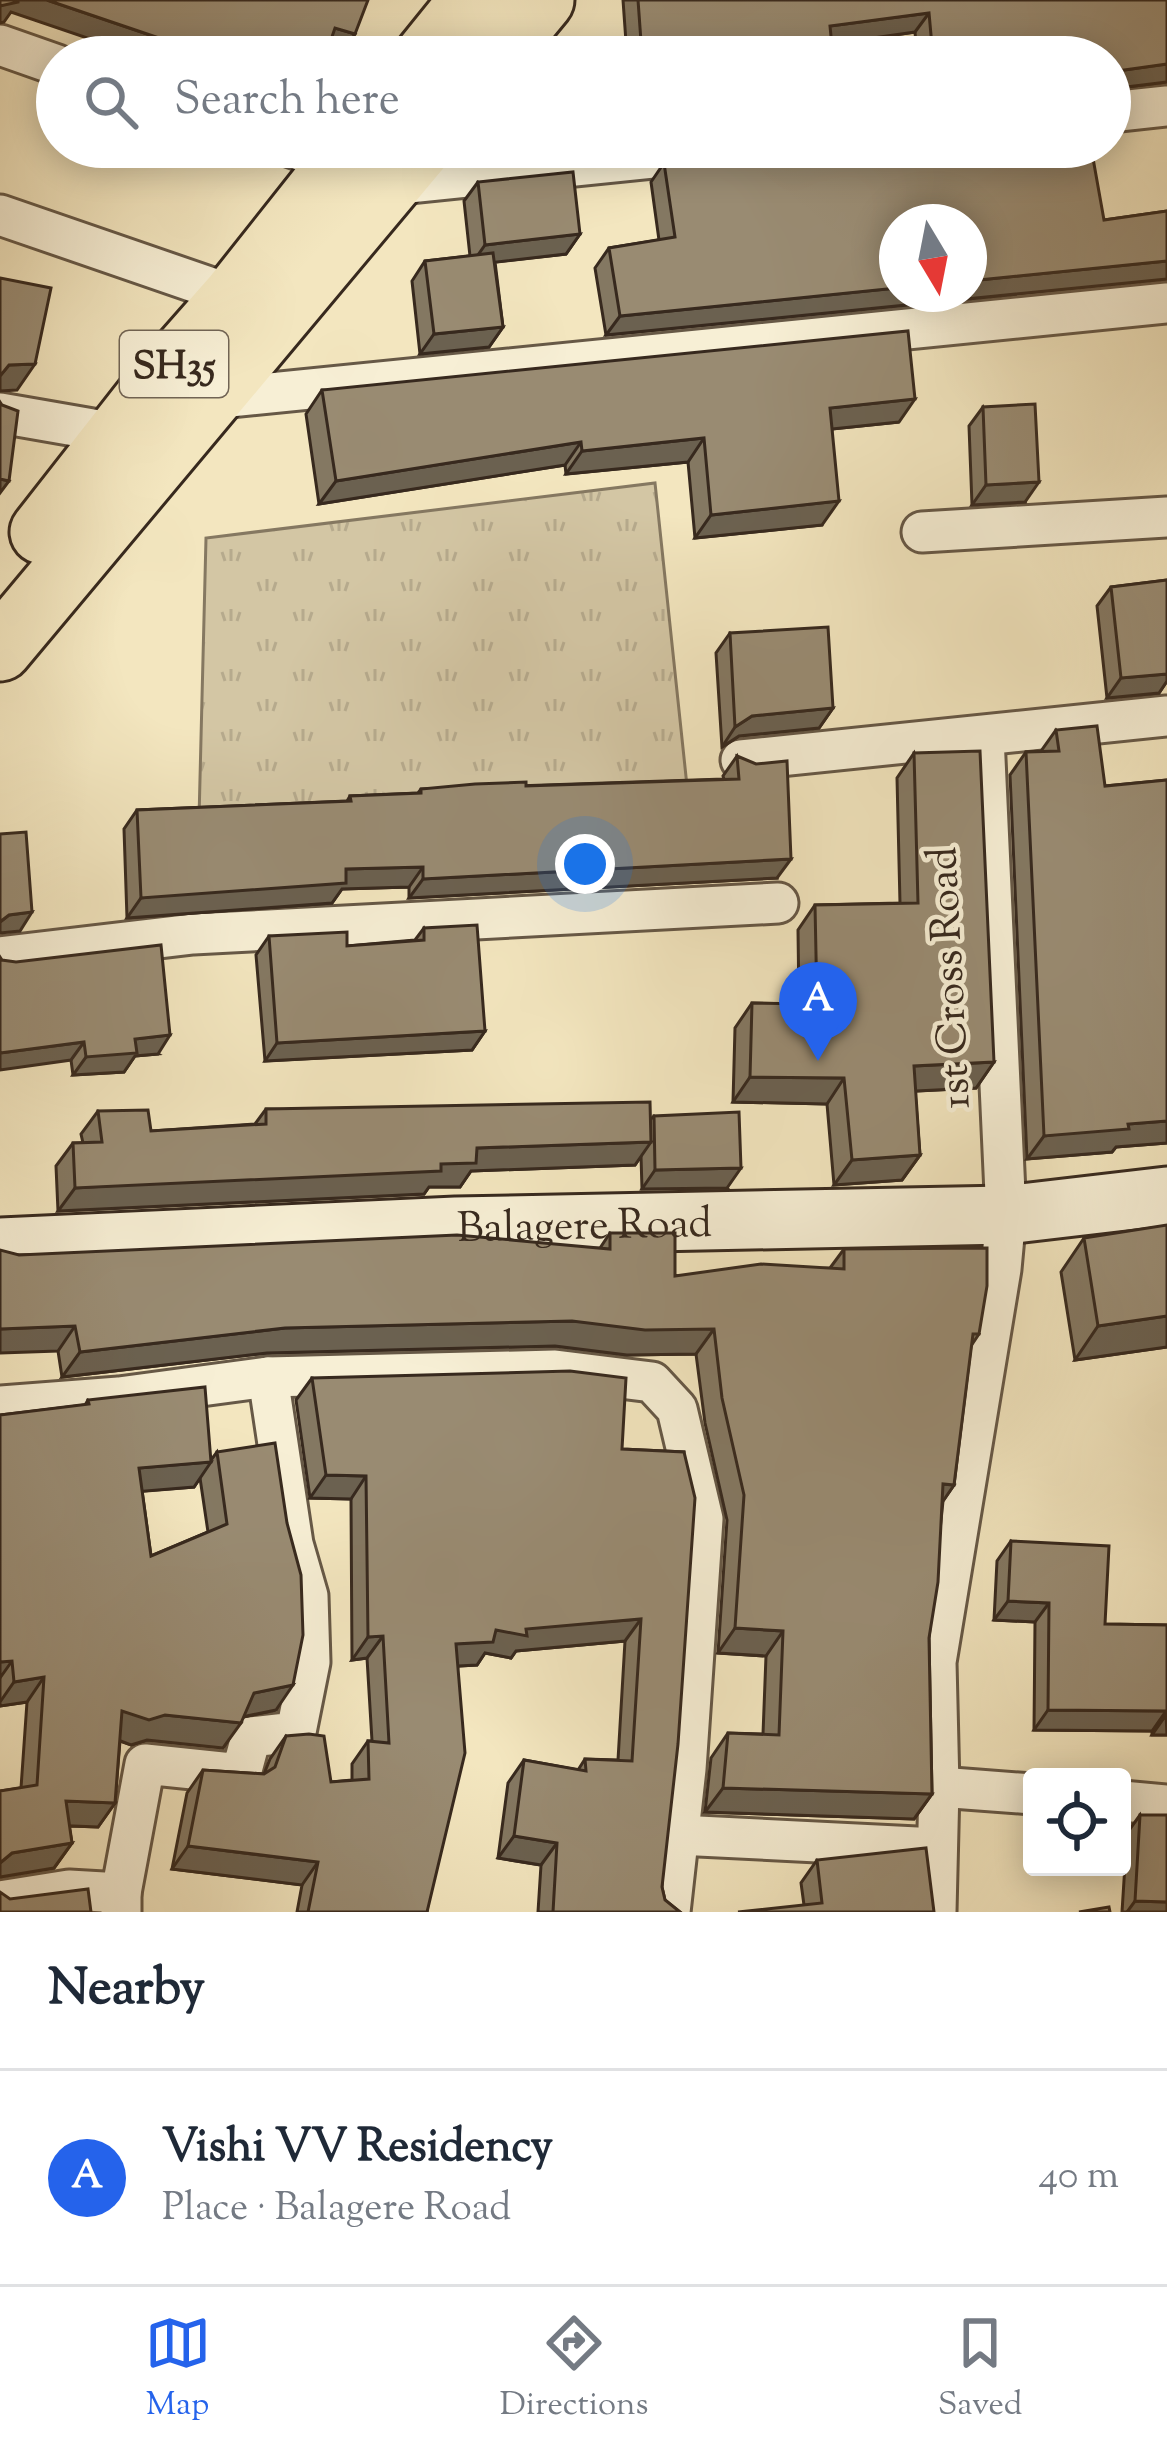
<!DOCTYPE html>
<html lang="en">
<head>
<meta charset="utf-8">
<style>
  :root { --surface:#fff; --page:#f2f2f3; --text:#1f2937; --muted:#747a83; --line:#e0e1e3; --accent:#2563eb }
  body { margin:0; font-family:"Sorts Mill Goudy",serif; background:var(--page); color:var(--text) }
  .controls { position:absolute; right:36px; bottom:36px; display:grid; overflow:hidden; border-radius:12px; box-shadow:0 6px 30px #0003 }
  .controls button { width:108px; height:108px; display:grid; place-items:center; padding:0; border:0; border-bottom:3px solid var(--line); background:var(--surface); color:var(--text); font:60px sans-serif }
  .compass { position:absolute; left:879px; top:204px; width:108px; height:108px; border-radius:50%; background:var(--surface); box-shadow:0 6px 30px #0003; rotate:170deg }
  .you { position:absolute; left:585px; top:864px; width:42px; height:42px; margin:-30px; border:9px solid #fff; border-radius:50%; background:#1a73e8; box-shadow:0 0 0 18px #1a73e833 }
  .badge { display:grid; place-items:center; width:78px; height:78px; border-radius:50%; background:var(--accent); color:#fff; font-size:39px; font-weight:700 }
  .pin { position:absolute; translate:-50% -99px; filter:drop-shadow(0 3px 6px #0008) }
  .pin::after { content:''; position:absolute; top:63px; width:42px; height:36px; background:inherit; clip-path:polygon(0 0,100% 0,50% 100%) }
  .list { margin:0; padding:0; list-style:none }
  h2 { display:flex; justify-content:space-between; align-items:center; height:156px; margin:0; padding:0 48px; font-size:51px }
  h2 small { font-size:39px; font-weight:400; color:var(--muted) }
  .list li { display:grid; grid-template-columns:78px 1fr auto; gap:36px; align-items:center; box-sizing:border-box; height:216px; padding:0 48px; border-top:3px solid var(--line) }
  .list b { display:block; font-size:45px; white-space:nowrap }
  .list p { margin:0; font-size:39px; white-space:nowrap; color:var(--muted) }
  .list em { font-size:39px; font-style:normal; color:var(--muted) }
  .icon { flex:none; width:66px; height:66px; fill:none; stroke:currentColor; stroke-width:2; stroke-linecap:round; stroke-linejoin:round }
  .map { position:relative; flex:none; width:1167px; height:1912px; overflow:hidden }
  .search { position:absolute; background:var(--surface); box-shadow:0 6px 30px #0003; left:36px; right:36px; top:36px; height:132px; display:flex; align-items:center; gap:30px; box-sizing:border-box; padding:0 42px; border-radius:66px; color:var(--muted); font-size:45px }
  .sheet { height:372px; background:var(--surface) }
  nav { display:flex; justify-content:space-around; align-items:center; box-sizing:border-box; height:168px; border-top:3px solid var(--line); background:var(--surface); font-size:33px; color:var(--muted) }
  nav a { display:grid; justify-items:center; gap:6px }
  nav .on { color:var(--accent) }
  .map>svg:first-child { display:block }
  .grass { fill:url(#grass-tufts); stroke:#857861; stroke-width:3 }
  .lines { fill:none; stroke-linecap:round; stroke-linejoin:round }
  .street-casing { stroke:#665846; stroke-width:45 }
  .secondary-casing { stroke:#37291e; stroke-width:63 }
  .primary-casing { stroke:#37291e; stroke-width:69 }
  .street { stroke:#f7efd5; stroke-width:39 }
  .secondary { stroke:#f7efd5; stroke-width:57 }
  .primary { stroke:#f3e6bf; stroke-width:63 }
  .wall { fill:#847862; stroke:#37291e; stroke-width:3; fill-rule:evenodd }
  .shaded-wall { fill:#6b6150; stroke:#37291e; stroke-width:3 }
  .building { fill:#998b72; stroke:#37291e; stroke-width:3 }
  .labels { text-anchor:middle; stroke-width:9; stroke-linejoin:round; paint-order:stroke }
  .shield { fill:#f7efd5; stroke:#716455; stroke-width:3 }
  .shield-label { font-size:39px; font-weight:bold; fill:#37291e }
  .street-label { font-size:42px; fill:#37291e; stroke:#f7efd5 }
</style>
</head>
<body>
<div class="map">
<svg width="1167" height="1912" viewBox="0 0 1167 1912">
  <defs>
    <pattern id="grass-tufts" width="24" height="20" patternUnits="userSpaceOnUse" patternTransform="scale(3)"><rect width="24" height="20" fill="#d3c6a4"/><path d="M3 7l-1-3M5 7V3M7 7l1-3M15 17l-1-3M17 17v-4M19 17l1-3" fill="none" stroke="#b6aa8d"/></pattern>
  </defs>
  <rect width="100%" height="100%" fill="#f3e6bf"/>
  <filter id="stains"><feTurbulence type="fractalNoise" baseFrequency=".00167" numOctaves="4"/><feColorMatrix values="0 0 0 0 .2 0 0 0 0 .09 0 0 0 0 .02 0 0 0 .5 -.17"/></filter>
  <radialGradient id="worn" r=".72"><stop offset=".6" stop-color="#630" stop-opacity="0"/><stop offset="1" stop-color="#630" stop-opacity=".3"/></radialGradient>
  <polygon class="grass" points="655,483 687,786 199,819 206,538"/>
  <g class="lines">
    <defs>
      <g id="street">
        <polyline points="0,45 57,65"/>
        <polyline points="1110,112 1167,106"/>
        <polyline points="291,147 340,164"/>
        <polyline points="389,185 760,147"/>
        <polyline points="0,215 235,296 247,306"/>
        <polyline points="210,399 1167,303"/>
        <polyline points="0,413 121,434"/>
        <polyline points="922,532 1167,517"/>
        <polyline points="741,760 1167,716"/>
        <polyline points="0,957 193,934 778,903"/>
        <polyline points="0,1406 119,1397 268,1377 555,1370 652,1382 677,1409 703,1519 686,1769 670,1912"/>
        <polyline points="939,1787 1032,1794"/>
        <polyline points="1122,1801 1167,1805"/>
        <polyline points="678,1835 937,1848"/>
        <polyline points="121,1893 145,1764 241,1774 251,1737 296,1732 310,1662 308,1596 293,1544 268,1377"/>
        <polyline points="0,1901 69,1890 121,1893 121,1912"/>
        <polyline points="936,1912 939,1787 936,1662 1001,1269 1006,1215 984,737"/>
      </g>
      <g id="secondary">
        <path id="s1" d="M0 1247 456 1226 1006 1215 1167 1196"/>
      </g>
      <g id="primary">
        <polyline points="426,57 472,0"/>
        <polyline points="495,57 542,0"/>
        <polyline points="42,532 161,380 235,296 353,147"/>
        <polyline points="0,649 420,147"/>
      </g>
    </defs>
    <use href="#street" class="street-casing"/>
    <use href="#secondary" class="secondary-casing"/>
    <use href="#primary" class="primary-casing"/>
    <use href="#street" class="street"/>
    <use href="#secondary" class="secondary"/>
    <use href="#primary" class="primary"/>
  </g>
  <g class="wall">
    <polygon points="623,0 1167,0 1167,82 1110,89 1110,57 917,57 915,32 832,44 627,56"/>
    <polygon points="839,149 1104,220 1167,211 1167,279 606,335 595,268 609,248 659,240 651,182 664,163 777,151"/>
    <polygon points="478,182 580,234 566,254 495,262 503,327 489,347 420,354 412,281 425,261 470,256 464,201"/>
    <polygon points="322,390 899,422 832,429 822,525 695,538 688,462 566,474 565,465 319,504 306,414"/>
    <polygon points="983,407 1025,502 972,505 969,426"/>
    <polygon points="1167,580 1167,681 1159,693 1107,698 1097,606 1111,587"/>
    <polygon points="730,633 833,708 819,728 739,736 722,747 716,653"/>
    <polygon points="1056,730 1105,786 1167,780 1167,1143 1116,1147 1112,1152 1027,1159 1010,775 1026,752 1041,751"/>
    <polygon points="914,753 994,1062 976,1088 915,1091 920,1155 902,1180 834,1185 827,1104 733,1102 735,1028 752,1003 799,1004 798,930 815,905 900,903 897,778"/>
    <polygon points="737,756 777,878 409,898 409,887 342,889 332,903 127,918 124,829 137,810 347,801 350,796 418,793 421,789 724,779 723,776"/>
    <polygon points="424,928 485,1031 472,1050 265,1061 256,955 269,936 347,946 415,940"/>
    <polygon points="2,960 158,1054 135,1056 124,1072 73,1075 71,1060"/>
    <polygon points="266,1109 650,1120 654,1116 727,1188 642,1189 641,1156 635,1165 471,1171 460,1187 429,1187 424,1194 58,1211 56,1166 73,1143 83,1143 81,1134 98,1111 151,1131 255,1124"/>
    <polygon points="610,1233 675,1276 830,1268 844,1249 979,1334 971,1346 954,1485 943,1501 929,1638 932,1794 914,1819 705,1812 711,1758 728,1733 763,1734 766,1656 718,1653 727,1520 705,1423 696,1354 627,1355 555,1346 267,1353 62,1377 58,1351 19,1255 600,1248"/>
    <polygon points="1084,1238 1167,1347 1075,1360 1061,1272"/>
    <polygon points="312,1378 622,1449 684,1452 662,1887 665,1900 680,1912 538,1912 541,1865 498,1858 508,1783 524,1760 578,1770 585,1759 618,1760 625,1641 516,1651 511,1658 485,1653 477,1665 458,1666 427,1912 297,1912 302,1885 172,1869 187,1793 203,1770 264,1774 270,1759 286,1736 331,1782 352,1780 352,1764 368,1741 372,1741 367,1658 352,1660 351,1499 310,1498 296,1400"/>
    <path d="M88 1400 211 1460 217 1452 276 1710 243 1717 223 1748 147 1740 131 1745 120 1741 115 1803 98 1827 69 1826 72 1843 54 1868 0 1877V1791L21 1788 27 1702 0 1706V1415L85 1405ZM200 1478 208 1532 151 1556 142 1491 194 1487Z"/>
    <polygon points="1011,1541 1105,1624 1167,1625 1167,1735 1152,1735 1152,1731 1034,1730 1035,1622 994,1620 997,1561"/>
    <polygon points="1140,1815 1167,1912 1122,1912 1127,1833"/>
    <polygon points="817,1860 934,1912 804,1905 801,1883"/>
  </g>
  <g class="shaded-wall">
    <polygon points="16,0 47,0 215,57 143,57 11,12 4,22 0,23 0,6"/>
    <polygon points="929,13 915,32 817,46 830,26"/>
    <polygon points="335,28 355,34 341,54 322,48"/>
    <polygon points="1167,64 1167,82 1110,89 1110,72"/>
    <polygon points="580,234 566,254 471,265 485,245"/>
    <polygon points="1167,261 1167,279 606,335 620,316 897,288 897,294 969,294 969,281"/>
    <polygon points="503,327 489,347 420,354 434,334"/>
    <polygon points="35,364 17,390 0,391 0,376 9,365"/>
    <polygon points="915,399 899,422 813,431 830,408"/>
    <polygon points="704,438 688,462 566,474 582,451"/>
    <polygon points="581,442 565,465 319,504 336,481"/>
    <polygon points="0,479 9,481 0,493"/>
    <polygon points="1039,482 1025,502 972,505 986,485"/>
    <polygon points="839,501 822,525 695,538 711,515"/>
    <polygon points="1167,674 1167,681 1159,693 1107,698 1121,678"/>
    <polygon points="833,708 819,728 739,736 722,747 735,727 752,716"/>
    <polygon points="791,859 777,878 409,898 423,879"/>
    <polygon points="423,867 409,887 342,889 332,903 127,918 141,898 346,869"/>
    <polygon points="32,912 20,931 0,933 0,922 9,915"/>
    <polygon points="485,1031 472,1050 265,1061 277,1043"/>
    <polygon points="170,1035 158,1054 135,1056 124,1072 73,1075 86,1057 135,1039"/>
    <polygon points="84,1042 71,1060 0,1070 0,1053"/>
    <polygon points="994,1062 976,1088 896,1092 914,1066"/>
    <polygon points="750,1077 844,1078 827,1104 733,1102"/>
    <polygon points="1167,1121 1167,1143 1116,1147 1112,1152 1027,1159 1044,1136 1128,1124"/>
    <polygon points="651,1142 635,1165 471,1171 460,1187 429,1187 424,1194 58,1211 75,1188 441,1164 477,1148"/>
    <polygon points="920,1155 902,1180 834,1185 852,1160"/>
    <polygon points="741,1168 727,1188 642,1189 655,1170"/>
    <polygon points="1167,1316 1167,1347 1075,1360 1098,1326"/>
    <polygon points="572,1321 714,1329 696,1354 627,1355 555,1346 267,1353 62,1377 80,1352 285,1328"/>
    <polygon points="75,1326 58,1351 0,1353 0,1329"/>
    <polygon points="211,1462 194,1487 122,1493 139,1468"/>
    <polygon points="326,1475 366,1476 351,1499 310,1498"/>
    <polygon points="943,1484 954,1485 937,1510"/>
    <polygon points="1008,1601 1049,1603 1035,1622 994,1620"/>
    <polygon points="641,1619 625,1641 516,1651 511,1658 485,1653 477,1665 440,1667 456,1644 496,1630"/>
    <polygon points="735,1628 783,1631 766,1656 718,1653"/>
    <polygon points="383,1636 367,1658 352,1660 368,1637"/>
    <polygon points="12,1661 0,1678 0,1662"/>
    <polygon points="44,1677 27,1702 0,1706 0,1702 14,1682"/>
    <polygon points="293,1685 276,1710 237,1718 254,1693"/>
    <polygon points="1048,1710 1166,1711 1152,1731 1034,1730"/>
    <polygon points="122,1711 165,1715 241,1723 223,1748 147,1740 131,1745 105,1735"/>
    <polygon points="1166,1715 1167,1735 1152,1735"/>
    <polygon points="723,1788 932,1794 914,1819 705,1812"/>
    <polygon points="66,1801 115,1803 98,1827 49,1825"/>
    <polygon points="514,1836 557,1843 541,1865 498,1858"/>
    <polygon points="72,1843 54,1868 0,1877 0,1863 12,1853"/>
    <polygon points="188,1846 318,1862 302,1885 172,1869"/>
    <polygon points="1135,1901 1167,1902 1167,1912 1127,1912"/>
  </g>
  <g class="building">
    <polygon points="0,0 18,0 18,2 0,6"/>
    <polygon points="47,0 368,0 355,34 335,28 325,57 215,57"/>
    <polygon points="638,0 1167,0 1167,64 1110,72 1110,57 933,57 929,13 830,26 833,57 617,57 642,55"/>
    <polygon points="783,147 839,147 839,149 853,147 1091,147 1104,220 1167,211 1167,261 969,281 969,222 897,222 897,288 620,316 609,248 675,237 664,163 777,151"/>
    <polygon points="573,172 580,234 485,245 478,182"/>
    <polygon points="493,253 503,327 434,334 425,261"/>
    <polygon points="0,278 51,288 35,364 9,365 0,376"/>
    <polygon points="908,331 915,399 830,408 839,501 711,515 704,438 582,451 581,442 336,481 322,390"/>
    <polygon points="0,402 2,405 18,411 9,481 0,479"/>
    <polygon points="1035,404 1039,482 986,485 983,407"/>
    <polygon points="1167,580 1167,674 1121,678 1111,587"/>
    <polygon points="828,627 833,708 752,716 735,727 730,633"/>
    <polygon points="1097,726 1105,786 1167,780 1167,1121 1128,1124 1129,1129 1044,1136 1026,752 1059,751 1056,730"/>
    <polygon points="980,751 994,1062 914,1066 920,1155 852,1160 844,1078 750,1077 752,1003 817,1004 815,905 918,903 914,753"/>
    <polygon points="737,756 756,764 787,761 791,859 423,879 423,867 346,869 346,883 141,898 137,810 351,801 350,796 421,793 421,789 475,784 526,782 526,786 739,779"/>
    <polygon points="26,832 32,912 9,915 0,922 0,834"/>
    <polygon points="477,925 485,1031 277,1043 269,936 347,932 347,946 424,940 424,928"/>
    <polygon points="161,945 170,1035 135,1039 137,1053 86,1057 84,1042 0,1053 0,957 2,960 16,962"/>
    <polygon points="650,1102 651,1142 477,1148 476,1163 441,1164 441,1171 75,1188 73,1143 102,1142 98,1111 148,1110 151,1131 266,1124 266,1109"/>
    <polygon points="739,1112 741,1168 655,1170 654,1116"/>
    <polygon points="1167,1225 1167,1316 1098,1326 1084,1238"/>
    <polygon points="610,1233 675,1233 675,1276 761,1264 844,1269 844,1249 987,1248 987,1286 979,1334 973,1334 954,1485 943,1484 938,1582 929,1638 932,1794 723,1788 728,1733 779,1735 783,1631 735,1628 744,1495 722,1398 714,1329 645,1330 572,1321 285,1328 80,1352 75,1326 0,1329 0,1250 19,1255 457,1235 610,1249"/>
    <polygon points="570,1371 626,1378 622,1449 684,1452 695,1498 678,1744 662,1887 665,1900 680,1912 553,1912 557,1843 514,1836 524,1760 586,1771 585,1759 632,1761 641,1619 526,1629 527,1636 496,1630 493,1642 456,1644 465,1753 427,1912 308,1912 318,1862 188,1846 203,1770 264,1774 275,1767 286,1736 309,1734 324,1736 331,1782 369,1779 368,1741 389,1743 383,1636 368,1637 366,1476 326,1475 312,1378"/>
    <polygon points="205,1387 211,1462 139,1468 151,1556 227,1524 217,1452 275,1443 287,1523 301,1575 303,1635 293,1685 254,1693 241,1723 165,1715 149,1720 122,1711 115,1803 66,1801 72,1843 12,1853 0,1863 0,1791 37,1785 44,1677 14,1682 12,1661 0,1662 0,1415 89,1404 88,1400"/>
    <polygon points="1011,1541 1109,1546 1105,1624 1167,1625 1167,1715 1166,1711 1048,1710 1049,1603 1008,1601"/>
    <polygon points="1140,1815 1167,1815 1167,1902 1135,1901"/>
    <polygon points="926,1848 934,1912 738,1912 822,1903 817,1860"/>
    <polygon points="88,1889 91,1912 0,1912 0,1892 10,1899"/>
    <polygon points="1109,1907 1110,1912 1079,1912"/>
  </g>
  <g class="labels">
    <rect class="shield" x="120" y="331" width="108" height="66" rx="9"/>
    <g class="shield-label">
      <text x="174" y="378">SH35</text>
    </g>
    <g class="street-label">
      <text transform="translate(947 978) rotate(-93)" y="15">1st Cross Road</text>
      <text dy="15" stroke="none"><textPath href="#s1" startOffset="585">Balagere Road</textPath></text>
    </g>
  </g>
  <rect width="100%" height="100%" filter="url(#stains)"/>
  <rect width="100%" height="100%" fill="url(#worn)"/>
</svg>
<div class="controls">
<button><svg class="icon" aria-label="locate" viewBox="0 0 24 24"><circle cx="12" cy="12" r="6"/><path d="M12 2v4M12 18v4M2 12h4M18 12h4"/></svg></button>
</div>
<svg class="compass" viewBox="-18 -18 36 36"><path d="M0-13l5 13h-10z" fill="#e53935"/><path d="M0 13l5-13h-10z" fill="#747a83"/></svg>
<div class="you"></div>
<div class="pin badge" style="left:818px;top:1061px">A</div>
<div class="search"><svg class="icon" aria-label="search" viewBox="0 0 24 24"><circle cx="10" cy="10" r="6"/><path d="M15 15l6 6"/></svg>Search here</div>
</div>
<section class="sheet">
<h2>Nearby<small></small></h2>
<ul class="list">
<li><span class="badge">A</span><div><b>Vishi VV Residency</b><p>Place · Balagere Road</p></div><em>40 m</em></li>
</ul>
</section>
<nav>
<a class="on"><svg class="icon" aria-label="map" viewBox="0 0 24 24"><path d="M3 6l6-2 6 2 6-2v14l-6 2-6-2-6 2zM9 4v14M15 6v14"/></svg>Map</a>
<a><svg class="icon" aria-label="directions" viewBox="0 0 24 24"><path d="M12 3l9 9-9 9-9-9zM9 14v-3h6M13 9l2 2-2 2"/></svg>Directions</a>
<a><svg class="icon" aria-label="saved" viewBox="0 0 24 24"><path d="M7 4h10v16l-5-4-5 4z"/></svg>Saved</a>
</nav>
</body>
</html>
